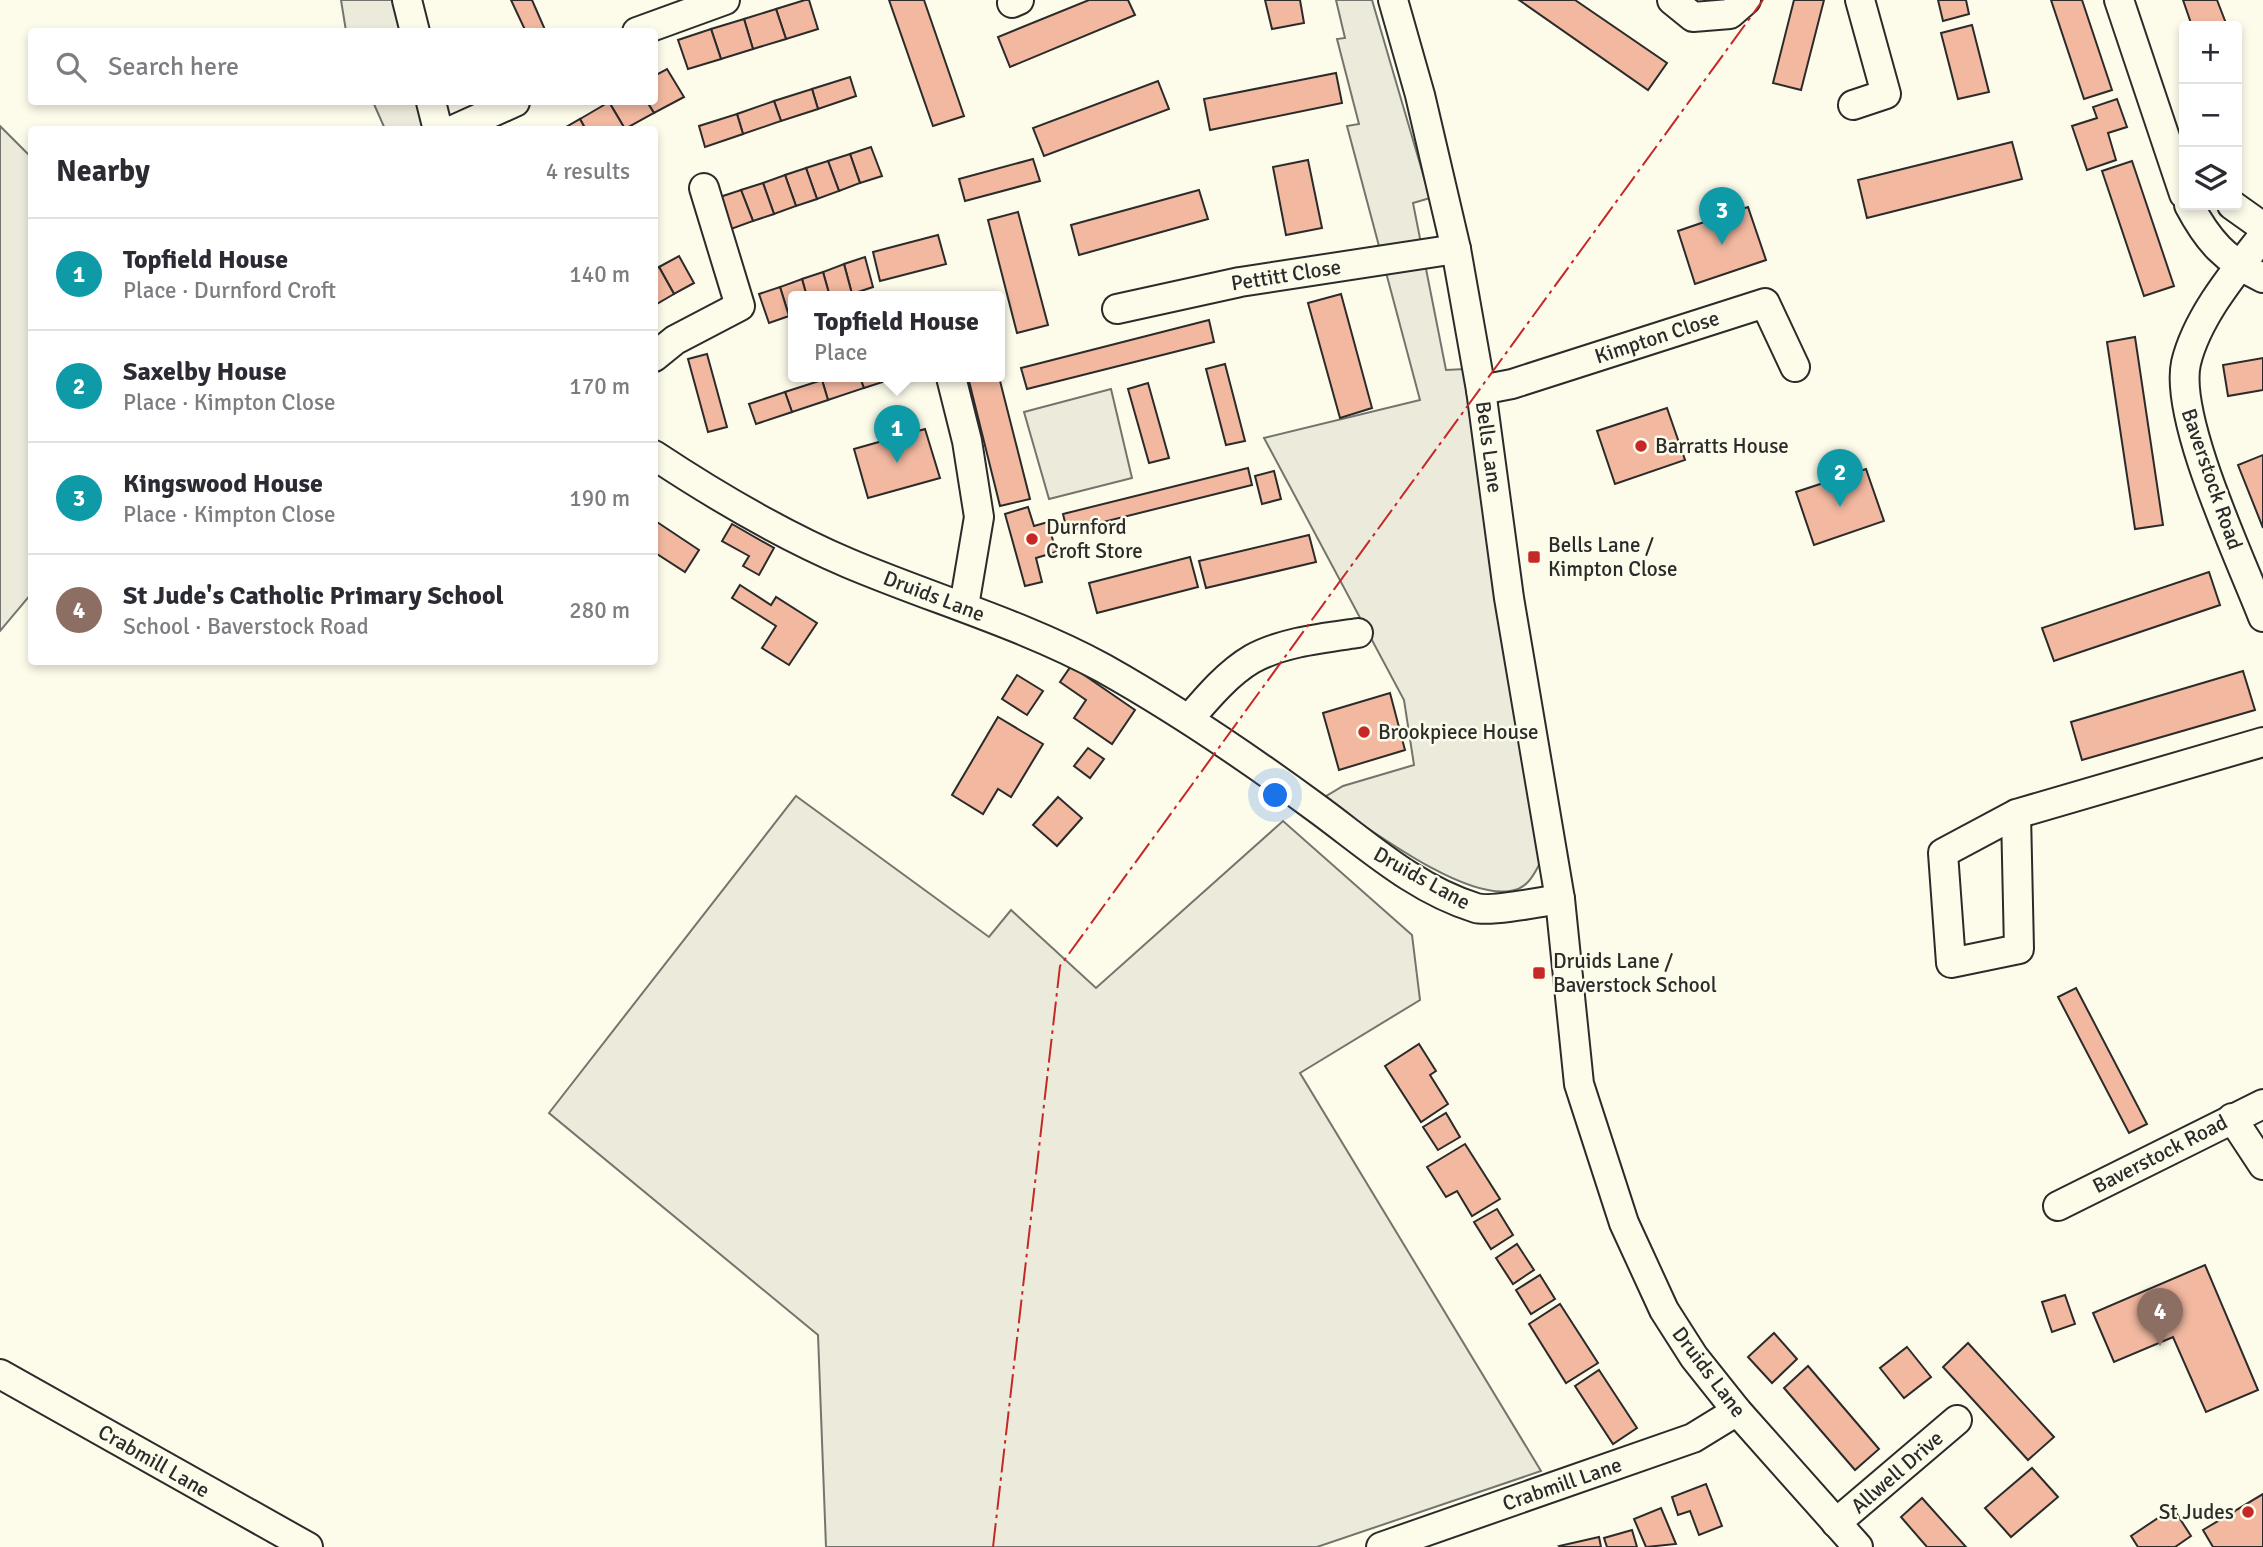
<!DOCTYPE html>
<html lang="en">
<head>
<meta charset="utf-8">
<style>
  :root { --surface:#fff; --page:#f2f2f3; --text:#2b2b33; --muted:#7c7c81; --line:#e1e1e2; --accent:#c62828 }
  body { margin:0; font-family:Signika,sans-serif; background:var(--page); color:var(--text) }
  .controls { position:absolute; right:21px; top:21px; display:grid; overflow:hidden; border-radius:7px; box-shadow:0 4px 10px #0003 }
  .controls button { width:63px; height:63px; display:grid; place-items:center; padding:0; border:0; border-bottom:2px solid var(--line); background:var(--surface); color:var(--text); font:35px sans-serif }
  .you { position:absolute; left:1276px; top:796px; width:24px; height:24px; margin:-18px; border:5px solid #fff; border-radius:50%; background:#1a73e8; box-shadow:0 0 0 10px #1a73e833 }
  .badge { display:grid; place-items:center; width:46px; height:46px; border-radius:50%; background:var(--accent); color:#fff; font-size:23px; font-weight:700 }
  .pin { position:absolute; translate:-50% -58px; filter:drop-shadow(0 2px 4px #0008) }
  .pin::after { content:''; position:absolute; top:37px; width:24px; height:21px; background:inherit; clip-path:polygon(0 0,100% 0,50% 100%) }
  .popup { position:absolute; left:788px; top:291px; width:217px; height:91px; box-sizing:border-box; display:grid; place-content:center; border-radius:7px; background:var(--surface); filter:drop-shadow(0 2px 5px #0005); font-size:23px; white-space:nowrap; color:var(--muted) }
  .popup b { font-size:26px; color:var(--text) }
  .popup::after { content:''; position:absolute; left:50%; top:100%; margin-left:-14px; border:14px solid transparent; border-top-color:var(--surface) }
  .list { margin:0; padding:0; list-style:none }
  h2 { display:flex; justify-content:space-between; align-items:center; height:91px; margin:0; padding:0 28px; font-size:30px }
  h2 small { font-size:23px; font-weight:400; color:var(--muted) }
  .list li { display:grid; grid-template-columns:46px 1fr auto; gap:21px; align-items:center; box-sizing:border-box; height:112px; padding:0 28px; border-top:2px solid var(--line) }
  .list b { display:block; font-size:26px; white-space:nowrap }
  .list p { margin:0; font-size:23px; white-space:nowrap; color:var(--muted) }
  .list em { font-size:23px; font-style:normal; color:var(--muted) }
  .icon { flex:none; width:38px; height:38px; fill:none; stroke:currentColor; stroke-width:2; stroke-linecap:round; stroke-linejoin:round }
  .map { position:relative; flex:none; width:2263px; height:1547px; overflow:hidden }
  .search { position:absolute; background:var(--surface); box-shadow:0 4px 10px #0003; left:28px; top:28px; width:630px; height:77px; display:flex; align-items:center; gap:18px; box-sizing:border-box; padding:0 24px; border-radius:7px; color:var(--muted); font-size:26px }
  .panel { position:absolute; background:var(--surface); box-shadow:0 4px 10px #0003; left:28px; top:126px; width:630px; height:539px; border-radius:7px }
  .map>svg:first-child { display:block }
  .green { fill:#ecebdb; stroke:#74746e; stroke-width:2 }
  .building { fill:#f2b8a0; stroke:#2b2b2b; stroke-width:2 }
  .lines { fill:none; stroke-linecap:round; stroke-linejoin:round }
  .minor-casing { stroke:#2b2b2b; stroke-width:32 }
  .minor { stroke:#fdfbea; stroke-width:28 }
  .power { stroke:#c62828; stroke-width:2; stroke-dasharray:24 5 3.5 5; stroke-linecap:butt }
  .poi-dot { fill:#c62828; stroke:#fdfbea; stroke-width:2.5 }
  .labels { text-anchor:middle; stroke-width:5; stroke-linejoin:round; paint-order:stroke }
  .street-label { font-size:21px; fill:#2b2b2b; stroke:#fdfbea }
  .poi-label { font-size:21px; fill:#2b2b2b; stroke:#fdfbea; text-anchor:start }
</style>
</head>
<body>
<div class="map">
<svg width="2263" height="1547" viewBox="0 0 2263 1547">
  <rect width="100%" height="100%" fill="#fdfbea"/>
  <g class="green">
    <polygon points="341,0 395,0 402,31 346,31"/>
    <path d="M1336 0H1372L1430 198 1413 203 1446 370 1465 369 1540 863C1533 877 1526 889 1510 891 1460 899 1365 825 1323 798L1343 786 1414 765 1404 700 1264 438 1420 400 1347 126 1359 124 1337 39 1345 38Z"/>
    <polygon points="373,102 417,102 424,129 385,129"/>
    <polygon points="0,126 31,157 32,593 0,631"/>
    <polygon points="1111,389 1132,478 1049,499 1024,412"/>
    <polygon points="796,796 989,937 1011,910 1096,988 1283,821 1412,935 1420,1000 1300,1073 1541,1471 1317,1547 826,1547 818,1335 549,1113"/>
  </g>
  <g class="building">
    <polygon points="511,0 532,0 546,32 526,32"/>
    <polygon points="805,0 809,0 818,29 786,39 776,9"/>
    <polygon points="889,0 924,0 964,116 933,126"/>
    <polygon points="1089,0 1128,0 1135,15 1010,67 998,37"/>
    <polygon points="1265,0 1300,0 1304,23 1272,29"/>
    <polygon points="1519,0 1575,0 1667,63 1648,90"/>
    <polygon points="1794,0 1824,0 1801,90 1773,83"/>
    <polygon points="1938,0 1966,0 1969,14 1943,21"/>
    <polygon points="2051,0 2082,0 2112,90 2084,99"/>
    <polygon points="2183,0 2217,0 2227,26 2192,26"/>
    <polygon points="776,9 786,39 753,49 744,19"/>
    <polygon points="744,19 753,49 721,59 711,29"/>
    <polygon points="1972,25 1989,92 1958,99 1941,33"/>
    <polygon points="711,29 721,59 688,69 678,40"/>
    <polygon points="667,69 684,97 654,113 647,102 654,102 654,76"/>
    <polygon points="1336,73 1342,103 1210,130 1204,99"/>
    <polygon points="850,77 856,96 818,109 812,89"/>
    <polygon points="1158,81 1169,109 1044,156 1033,128"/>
    <polygon points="812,89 818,109 781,121 774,101"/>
    <polygon points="2117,99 2127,127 2108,133 2116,160 2087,170 2072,126 2097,118 2093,107"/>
    <polygon points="774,101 781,121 743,134 737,114"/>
    <polygon points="609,102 647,102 654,113 625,129"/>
    <polygon points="609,102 625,129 586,130 580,119"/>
    <polygon points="737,114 743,134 705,147 699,126"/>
    <polygon points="580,119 586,130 561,130"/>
    <polygon points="2012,142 2022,179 1867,218 1858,180"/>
    <polygon points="871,147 882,176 860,183 850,154"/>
    <polygon points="850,154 860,183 839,191 828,161"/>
    <polygon points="1033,159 1040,181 965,201 959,179"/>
    <polygon points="1308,160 1322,228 1286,235 1273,167"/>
    <polygon points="828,161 839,191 817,199 806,168"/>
    <polygon points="2132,161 2174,286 2144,296 2102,171"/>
    <polygon points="806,168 817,199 796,206 785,175"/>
    <polygon points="785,175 796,206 774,214 763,183"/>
    <polygon points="763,183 774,214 753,221 741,190"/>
    <polygon points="741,190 753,221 731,229 720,197"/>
    <polygon points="1199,190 1208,219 1079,255 1071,225"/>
    <polygon points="1748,207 1766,260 1695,284 1678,231"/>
    <polygon points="1018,212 1048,325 1017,333 988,220"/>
    <polygon points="938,235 946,264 880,281 873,252"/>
    <polygon points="679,256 694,283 674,294 659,267"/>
    <polygon points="865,257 873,287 852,294 844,264"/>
    <polygon points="844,264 852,294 830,297 823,272"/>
    <polygon points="659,267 674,294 655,305 654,270"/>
    <polygon points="823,272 830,297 807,297 802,279"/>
    <polygon points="802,279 807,297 794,297 794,314 789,316 780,287"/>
    <polygon points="780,287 789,316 769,323 759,294"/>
    <polygon points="1341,294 1372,408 1340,418 1308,303"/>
    <polygon points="1209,320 1214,342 1027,389 1021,368"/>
    <polygon points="2135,337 2163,525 2135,529 2107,342"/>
    <polygon points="707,354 727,427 708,432 688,359"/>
    <polygon points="2263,358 2263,390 2228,396 2223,365"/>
    <polygon points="1225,364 1245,441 1226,445 1206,369"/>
    <polygon points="832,377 860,377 864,388 828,400 822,380"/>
    <polygon points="860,377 898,377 864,388"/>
    <polygon points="968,377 999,377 1030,499 1000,506"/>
    <polygon points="822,380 828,400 792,412 785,392"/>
    <polygon points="1148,383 1169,458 1149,463 1128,389"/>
    <polygon points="785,392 792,412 756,424 749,404"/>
    <polygon points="1667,408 1685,460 1615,484 1597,431"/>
    <polygon points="925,429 940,478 868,498 854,449"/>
    <polygon points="2263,455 2263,528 2238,465"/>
    <polygon points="1248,468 1252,485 1067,531 1063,514"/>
    <polygon points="1866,469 1884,521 1814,545 1796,492"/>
    <polygon points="1274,471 1281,499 1262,504 1255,476"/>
    <polygon points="1028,507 1034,526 1048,522 1056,552 1036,558 1042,582 1025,586 1005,514"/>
    <polygon points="657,522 699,550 685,572 654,552"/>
    <polygon points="732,524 774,548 759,575 743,566 749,556 722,541"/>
    <polygon points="1309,535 1316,562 1206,588 1199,561"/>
    <polygon points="1190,557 1198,587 1097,613 1089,583"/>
    <polygon points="2209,572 2220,605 2054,661 2042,628"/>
    <polygon points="740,585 771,605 776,597 817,623 789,665 762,648 776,626 732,598"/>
    <polygon points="1071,666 1135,710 1112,744 1074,718 1086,700 1060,682"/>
    <polygon points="2243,671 2255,710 2082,760 2071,722"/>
    <polygon points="1017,675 1043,691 1027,715 1002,699"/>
    <polygon points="1390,693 1405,750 1339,770 1323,713"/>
    <polygon points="998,717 1043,744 1011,797 998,789 983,814 952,795"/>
    <polygon points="1088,748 1104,759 1090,778 1074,766"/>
    <polygon points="1058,797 1082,818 1057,846 1033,825"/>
    <polygon points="2076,988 2147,1124 2129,1133 2058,997"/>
    <polygon points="1419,1044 1436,1071 1430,1075 1448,1104 1421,1122 1385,1066"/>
    <polygon points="1446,1113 1460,1137 1438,1150 1423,1127"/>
    <polygon points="1465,1144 1500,1199 1472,1216 1457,1191 1446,1197 1427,1167"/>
    <polygon points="1497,1209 1513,1235 1491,1249 1474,1222"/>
    <polygon points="1517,1244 1534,1270 1513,1284 1496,1258"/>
    <polygon points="2205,1265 2258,1390 2206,1412 2173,1337 2114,1362 2093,1313"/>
    <polygon points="1540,1275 1555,1299 1531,1314 1516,1290"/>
    <polygon points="2065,1295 2075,1324 2052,1332 2042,1302"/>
    <polygon points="1560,1304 1598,1363 1566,1383 1529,1324"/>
    <polygon points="1774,1333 1797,1359 1772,1383 1748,1357"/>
    <polygon points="1968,1343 2054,1437 2028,1460 1943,1367"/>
    <polygon points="1907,1347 1931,1377 1904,1398 1880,1368"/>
    <polygon points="1808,1366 1879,1449 1855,1470 1784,1388"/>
    <polygon points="1599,1370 1637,1428 1613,1444 1575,1386"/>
    <polygon points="2032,1468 2058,1497 2011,1537 1985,1508"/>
    <polygon points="1706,1484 1722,1526 1699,1535 1690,1511 1678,1515 1672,1497"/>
    <polygon points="2263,1494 2263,1547 2213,1547 2203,1530"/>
    <polygon points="1922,1498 1966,1547 1927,1547 1901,1517"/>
    <polygon points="1661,1508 1676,1544 1646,1547 1634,1519"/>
    <polygon points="2173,1508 2191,1536 2175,1547 2138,1547 2131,1536"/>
    <polygon points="1632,1530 1637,1547 1607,1547 1604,1538"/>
    <polygon points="1599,1537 1601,1547 1560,1547 1559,1546"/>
  </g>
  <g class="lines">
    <defs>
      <g id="minor">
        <polyline points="407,0 415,32"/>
        <polyline points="1393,0 1420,95 1456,249 1481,390 1509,598 1560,899 1579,1084 1624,1223 1664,1310 1694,1357 1737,1411 1858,1547"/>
        <polyline points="1672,0 1693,17 1730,14 1746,0"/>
        <polyline points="2119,0 2184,194"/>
        <polyline points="1012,3 1019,0"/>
        <polyline points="637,32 725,0"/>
        <polyline points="431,102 438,130"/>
        <polyline points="1853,105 1886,94 1860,0"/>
        <polyline points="453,130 515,102"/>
        <path d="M2189 205C2208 241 2225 260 2263 278"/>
        <polyline points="2232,205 2263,227"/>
        <path d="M2263 236C2234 273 2197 317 2186 363 2174 419 2241 560 2263 617"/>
        <polyline points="1117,309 1240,282 1456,249"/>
        <polyline points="654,357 675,340 740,306 704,188"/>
        <polyline points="951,377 967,441 979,517 964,606"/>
        <polyline points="1481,390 1512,384 1765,303 1795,367"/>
        <path d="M654 455C716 496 780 534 848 563 933 599 1022 624 1103 668 1176 709 1247 757 1315 807 1366 844 1414 889 1476 908 1489 912 1542 902 1560 899"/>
        <path d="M1189 719C1207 698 1228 673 1252 659 1283 642 1323 638 1358 633"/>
        <polyline points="2016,814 2019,949 1951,963 1943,853 2016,814 2263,742"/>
        <polyline points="2232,1118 2263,1165"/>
        <polyline points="2058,1206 2263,1104"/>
        <polyline points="0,1374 308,1547"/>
        <polyline points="1836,1523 1957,1420"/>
        <polyline points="1381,1547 1693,1438 1737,1411"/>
      </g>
    </defs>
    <use href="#minor" class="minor-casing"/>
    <use href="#minor" class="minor"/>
    <polyline class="power" points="993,1547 1060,966 1763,0"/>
  </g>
  <g class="poi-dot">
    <circle cx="1641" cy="446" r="7"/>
    <circle cx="1032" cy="539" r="7"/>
    <rect x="1527" y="550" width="14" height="14" rx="3.5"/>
    <circle cx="1364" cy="732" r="7"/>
    <rect x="1532" y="966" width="14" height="14" rx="3.5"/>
    <circle cx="2248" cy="1512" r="7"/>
  </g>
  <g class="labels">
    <g class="street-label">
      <text transform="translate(1286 275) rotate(-9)" y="7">Pettitt Close</text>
      <text transform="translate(1657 337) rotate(-18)" y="7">Kimpton Close</text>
      <text transform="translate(1489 447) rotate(82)" y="7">Bells Lane</text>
      <text transform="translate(2212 479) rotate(71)" y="7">Baverstock Road</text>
      <text transform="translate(934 596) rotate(21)" y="7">Druids Lane</text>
      <text transform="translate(1422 878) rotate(29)" y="7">Druids Lane</text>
      <text transform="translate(2160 1154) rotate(-27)" y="7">Baverstock Road</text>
      <text transform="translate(1709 1372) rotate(53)" y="7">Druids Lane</text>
      <text transform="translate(154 1461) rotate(30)" y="7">Crabmill Lane</text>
      <text transform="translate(1897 1472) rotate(-41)" y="7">Allwell Drive</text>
      <text transform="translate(1562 1484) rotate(-19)" y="7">Crabmill Lane</text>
    </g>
    <g class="poi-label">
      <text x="1655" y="453">Barratts House</text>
      <text x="1046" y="534">Durnford<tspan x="1046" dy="24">Croft Store</tspan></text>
      <text x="1548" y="552">Bells Lane /<tspan x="1548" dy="24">Kimpton Close</tspan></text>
      <text x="1378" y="739">Brookpiece House</text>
      <text x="1553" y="968">Druids Lane /<tspan x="1553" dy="24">Baverstock School</tspan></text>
      <text x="2234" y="1519" text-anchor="end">St Judes</text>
    </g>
  </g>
</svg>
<div class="controls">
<button>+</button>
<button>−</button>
<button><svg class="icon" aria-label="layers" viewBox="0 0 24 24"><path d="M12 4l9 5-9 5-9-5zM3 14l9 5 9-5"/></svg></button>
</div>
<div class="you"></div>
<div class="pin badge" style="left:897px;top:463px;background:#0f9aa8">1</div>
<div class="popup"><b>Topfield House</b>Place</div>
<div class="pin badge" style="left:1840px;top:507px;background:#0f9aa8">2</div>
<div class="pin badge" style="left:1722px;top:245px;background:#0f9aa8">3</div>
<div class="pin badge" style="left:2160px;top:1346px;background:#8d6e63">4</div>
<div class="search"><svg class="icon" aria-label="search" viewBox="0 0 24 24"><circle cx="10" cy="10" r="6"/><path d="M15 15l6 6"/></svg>Search here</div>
<section class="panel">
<h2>Nearby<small>4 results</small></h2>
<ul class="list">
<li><span class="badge" style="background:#0f9aa8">1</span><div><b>Topfield House</b><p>Place · Durnford Croft</p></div><em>140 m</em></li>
<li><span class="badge" style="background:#0f9aa8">2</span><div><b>Saxelby House</b><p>Place · Kimpton Close</p></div><em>170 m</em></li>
<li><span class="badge" style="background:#0f9aa8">3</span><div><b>Kingswood House</b><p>Place · Kimpton Close</p></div><em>190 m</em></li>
<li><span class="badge" style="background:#8d6e63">4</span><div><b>St Jude's Catholic Primary School</b><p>School · Baverstock Road</p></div><em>280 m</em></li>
</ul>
</section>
</div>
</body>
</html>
